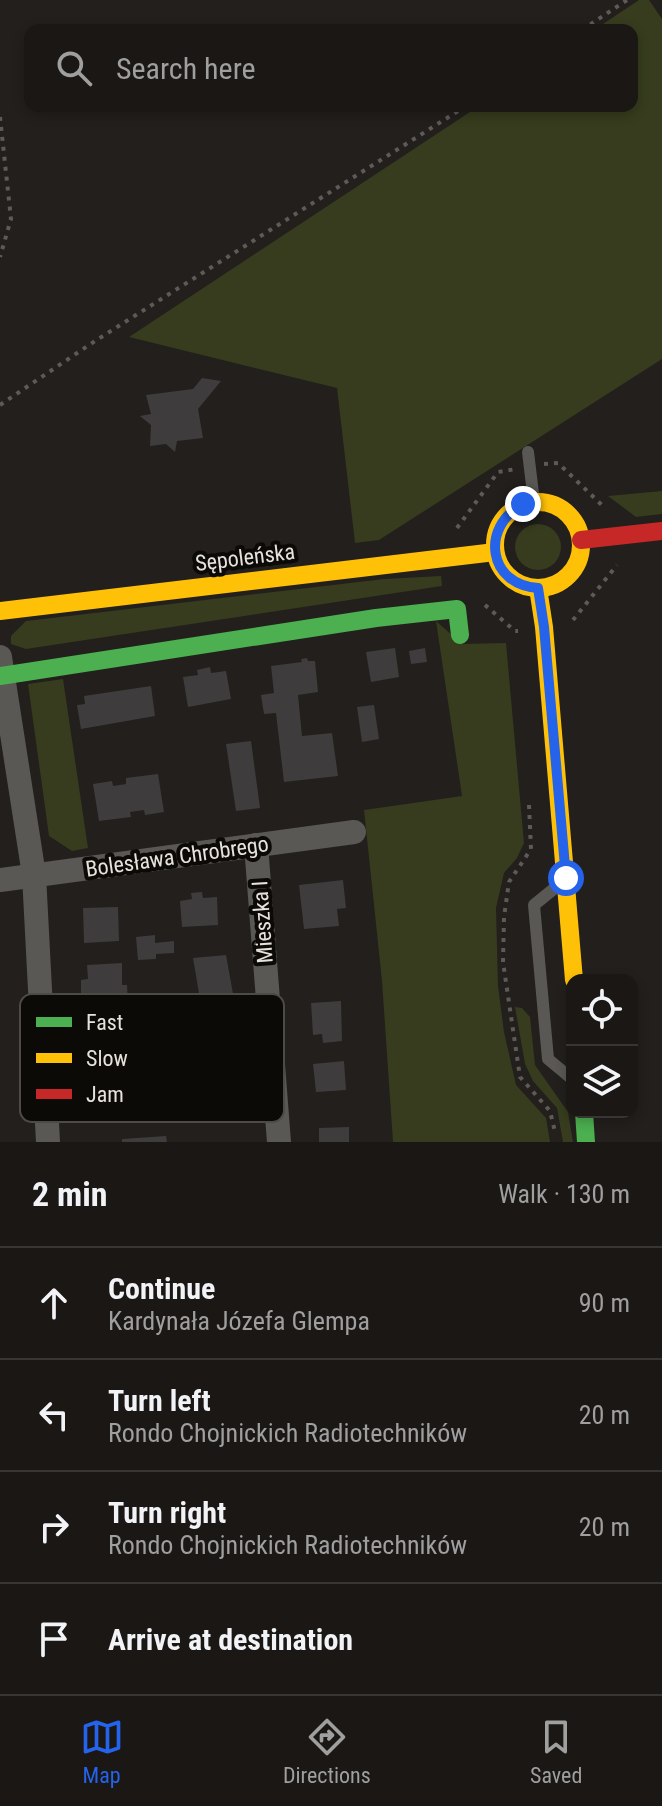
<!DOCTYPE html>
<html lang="en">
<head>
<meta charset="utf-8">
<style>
  :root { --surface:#1a1715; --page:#23201e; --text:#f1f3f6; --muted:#9f9fa0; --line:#383634; --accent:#2563eb }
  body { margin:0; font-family:"Roboto Condensed",sans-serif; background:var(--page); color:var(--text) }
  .controls { position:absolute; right:24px; bottom:24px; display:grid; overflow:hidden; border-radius:16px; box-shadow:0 4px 12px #0003 }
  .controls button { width:72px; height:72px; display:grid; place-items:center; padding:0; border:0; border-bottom:2px solid var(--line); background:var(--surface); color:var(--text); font:40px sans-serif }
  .stop { position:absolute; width:24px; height:24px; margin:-18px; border:6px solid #2563eb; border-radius:50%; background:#fff }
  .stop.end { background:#2563eb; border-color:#fff; box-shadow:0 2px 8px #0008 }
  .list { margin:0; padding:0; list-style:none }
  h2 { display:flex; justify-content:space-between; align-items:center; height:104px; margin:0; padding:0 32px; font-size:34px }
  h2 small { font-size:26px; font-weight:400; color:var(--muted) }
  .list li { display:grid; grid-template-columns:52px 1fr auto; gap:24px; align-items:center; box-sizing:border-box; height:112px; padding:0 32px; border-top:2px solid var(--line) }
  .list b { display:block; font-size:30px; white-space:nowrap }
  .list p { margin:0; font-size:26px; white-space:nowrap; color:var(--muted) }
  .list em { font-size:26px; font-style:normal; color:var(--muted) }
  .icon { flex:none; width:44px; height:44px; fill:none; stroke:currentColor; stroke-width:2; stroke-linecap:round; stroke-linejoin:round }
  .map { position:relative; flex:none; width:662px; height:1142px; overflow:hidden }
  .search { position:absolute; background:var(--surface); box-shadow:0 4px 12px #0003; left:24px; right:24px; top:24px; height:88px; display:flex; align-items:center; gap:20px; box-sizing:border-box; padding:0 28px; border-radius:16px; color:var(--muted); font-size:30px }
  .sheet { height:552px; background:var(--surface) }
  nav { display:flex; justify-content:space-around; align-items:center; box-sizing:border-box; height:112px; border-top:2px solid var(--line); background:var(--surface); font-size:22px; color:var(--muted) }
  nav a { display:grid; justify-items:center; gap:4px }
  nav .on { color:var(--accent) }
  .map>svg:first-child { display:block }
  .green { fill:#363c1d }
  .building { fill:#3f3c3d }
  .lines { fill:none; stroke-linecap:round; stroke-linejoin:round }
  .path { stroke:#5d5a58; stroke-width:4; stroke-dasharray:4 6; stroke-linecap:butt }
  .lane { stroke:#5a5855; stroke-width:12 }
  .street { stroke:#5a5855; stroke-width:24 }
  .fast { stroke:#4caf50; stroke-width:18 }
  .slow { stroke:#ffc107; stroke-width:18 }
  .jam { stroke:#c62828; stroke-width:18 }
  .route { stroke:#2563eb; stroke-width:10 }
  .labels { text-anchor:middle; stroke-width:8; stroke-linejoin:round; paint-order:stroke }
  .street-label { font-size:22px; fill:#e6e2dc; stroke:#0c0a07 }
  .key { fill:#0c0a07; stroke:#4d4b47; stroke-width:2 }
  .key-label { font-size:22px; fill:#e6e2dc }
</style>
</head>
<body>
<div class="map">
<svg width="662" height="1142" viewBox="0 0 662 1142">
  <rect width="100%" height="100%" fill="#221f1c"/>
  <g class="green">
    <polygon points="639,0 649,0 662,19 662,359 379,540 355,543 337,388 129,337 479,106 632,106 632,30 594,30"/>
    <polygon points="662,491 662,514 636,517 608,496"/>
    <circle cx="538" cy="547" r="23"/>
    <polygon points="441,576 442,586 26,649 11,644 11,636 26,621 384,579"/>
    <polygon points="436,621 462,644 506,643 524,843 517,858 504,873 496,908 498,986 504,1032 516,1085 546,1118 550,1142 393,1142 382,981 364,810 462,796"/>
    <polygon points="63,679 88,848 72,851 49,836 28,684"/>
    <polygon points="515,1007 522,1008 530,1017 535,1065 568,1112 573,1142 563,1142 557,1108 533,1081 525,1064"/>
  </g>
  <g class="building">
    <polygon points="202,378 221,381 198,409 203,438 177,441 175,452 166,444 150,446 151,425 140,416 151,414 146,395 193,389"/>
    <polygon points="395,648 399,677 371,682 366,652"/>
    <polygon points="425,648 427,662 411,664 409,651"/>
    <polygon points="307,658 308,661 315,661 318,692 298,695 302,736 332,733 338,776 284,782 276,713 264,714 261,695 274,693 271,666 302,662 301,659"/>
    <polygon points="210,667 211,673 226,671 231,699 188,707 183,677 198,675 197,670"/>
    <polygon points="151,686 155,716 81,729 77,705 85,704 84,696"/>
    <polygon points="374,705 379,739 362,742 357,707"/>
    <polygon points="251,741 260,808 236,811 226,744"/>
    <polygon points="158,774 164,812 145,815 144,810 130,812 131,817 99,821 93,784 112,781 113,786 126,784 126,778"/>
    <polygon points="343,880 346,908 337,909 339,926 304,929 299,885"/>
    <polygon points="202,892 203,898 217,897 218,925 182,927 180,901 192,899 191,893"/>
    <polygon points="118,907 119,941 84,943 83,908"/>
    <polygon points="155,935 155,943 174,941 174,953 156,954 156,959 138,960 136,937"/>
    <polygon points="226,955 233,994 217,996 218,1004 201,1005 193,958"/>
    <polygon points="122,963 122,985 127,985 128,1003 88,1007 87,993 81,993 81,980 88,979 87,965"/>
    <polygon points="341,1001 342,1041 323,1043 322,1034 313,1035 311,1003"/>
    <polygon points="344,1061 346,1090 316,1092 313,1064"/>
    <polygon points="349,1127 349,1142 319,1142 319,1128"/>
    <polygon points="166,1136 167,1142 122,1142 122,1139"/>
  </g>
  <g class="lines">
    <g class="path">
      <polyline points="582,30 627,0"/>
      <polyline points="0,117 11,219 0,257"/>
      <polyline points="0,405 95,341 466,106"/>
      <polyline points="544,464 558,463 605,508"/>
      <polyline points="457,528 498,472 516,469"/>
      <polyline points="485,605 515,631 518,631"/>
      <polyline points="573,620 617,565"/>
      <polyline points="529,805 531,849 509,882 504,917 503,962 520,1077 550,1111 555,1132"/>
    </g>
    <g class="lane">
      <polyline points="528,452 534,502"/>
      <polyline points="561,883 534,905 548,1059 572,1079"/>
    </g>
    <g class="street">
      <polyline points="0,657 34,875 48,1142"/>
      <polyline points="256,845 279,1142"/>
      <polyline points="0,880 354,832"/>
    </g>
    <g class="fast">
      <polyline points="0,676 376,618 457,609 460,635"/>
      <polyline points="584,1112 586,1142"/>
    </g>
    <g class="slow">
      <circle cx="538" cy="545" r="43"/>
      <polyline points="538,588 544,627 574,980"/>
      <polyline points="0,611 495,552"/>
    </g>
    <polyline class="jam" points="581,540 662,531"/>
  </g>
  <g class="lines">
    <path class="route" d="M523 504C480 527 488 585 538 588L544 627 566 878"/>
  </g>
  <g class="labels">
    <g class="street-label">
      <text transform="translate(245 557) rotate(-7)" y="8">Sępoleńska</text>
      <text transform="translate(177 856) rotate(-8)" y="8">Bolesława Chrobrego</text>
      <text transform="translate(262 922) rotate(-94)" y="8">Mieszka I</text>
    </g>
  </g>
  <rect x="20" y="994" width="264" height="128" rx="12" class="key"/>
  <rect x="36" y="1017" width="36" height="10" fill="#4caf50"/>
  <rect x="36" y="1053" width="36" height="10" fill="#ffc107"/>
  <rect x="36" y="1089" width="36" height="10" fill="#c62828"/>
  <g class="key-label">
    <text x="86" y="1030">Fast</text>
    <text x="86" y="1066">Slow</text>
    <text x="86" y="1102">Jam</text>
  </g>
</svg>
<div class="controls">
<button><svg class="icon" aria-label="locate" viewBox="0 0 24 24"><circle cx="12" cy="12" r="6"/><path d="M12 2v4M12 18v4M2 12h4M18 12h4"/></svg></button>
<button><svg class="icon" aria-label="layers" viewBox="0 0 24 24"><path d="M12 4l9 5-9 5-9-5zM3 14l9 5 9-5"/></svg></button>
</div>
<div class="stop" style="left:566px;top:878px"></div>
<div class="stop end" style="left:523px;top:504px"></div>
<div class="search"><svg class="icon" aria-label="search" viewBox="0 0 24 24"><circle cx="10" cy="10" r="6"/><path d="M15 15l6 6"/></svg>Search here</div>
</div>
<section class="sheet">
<h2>2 min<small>Walk · 130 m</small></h2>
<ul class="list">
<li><svg class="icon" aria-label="ahead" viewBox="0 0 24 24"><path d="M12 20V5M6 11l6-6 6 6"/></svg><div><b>Continue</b><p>Kardynała Józefa Glempa</p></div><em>90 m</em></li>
<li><svg class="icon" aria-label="left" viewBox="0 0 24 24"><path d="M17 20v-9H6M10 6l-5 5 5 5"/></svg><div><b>Turn left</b><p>Rondo Chojnickich Radiotechników</p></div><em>20 m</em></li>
<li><svg class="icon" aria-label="right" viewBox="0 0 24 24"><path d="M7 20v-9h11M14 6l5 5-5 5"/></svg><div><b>Turn right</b><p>Rondo Chojnickich Radiotechników</p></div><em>20 m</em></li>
<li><svg class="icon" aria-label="arrive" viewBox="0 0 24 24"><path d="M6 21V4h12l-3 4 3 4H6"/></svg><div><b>Arrive at destination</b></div></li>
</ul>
</section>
<nav>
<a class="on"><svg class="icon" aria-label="map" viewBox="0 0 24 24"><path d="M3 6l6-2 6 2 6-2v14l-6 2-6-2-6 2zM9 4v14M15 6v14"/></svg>Map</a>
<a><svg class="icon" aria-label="directions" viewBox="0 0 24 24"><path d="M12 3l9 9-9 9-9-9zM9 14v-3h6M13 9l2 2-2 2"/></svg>Directions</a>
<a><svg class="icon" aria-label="saved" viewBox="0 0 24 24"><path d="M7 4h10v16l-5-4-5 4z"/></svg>Saved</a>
</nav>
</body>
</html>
